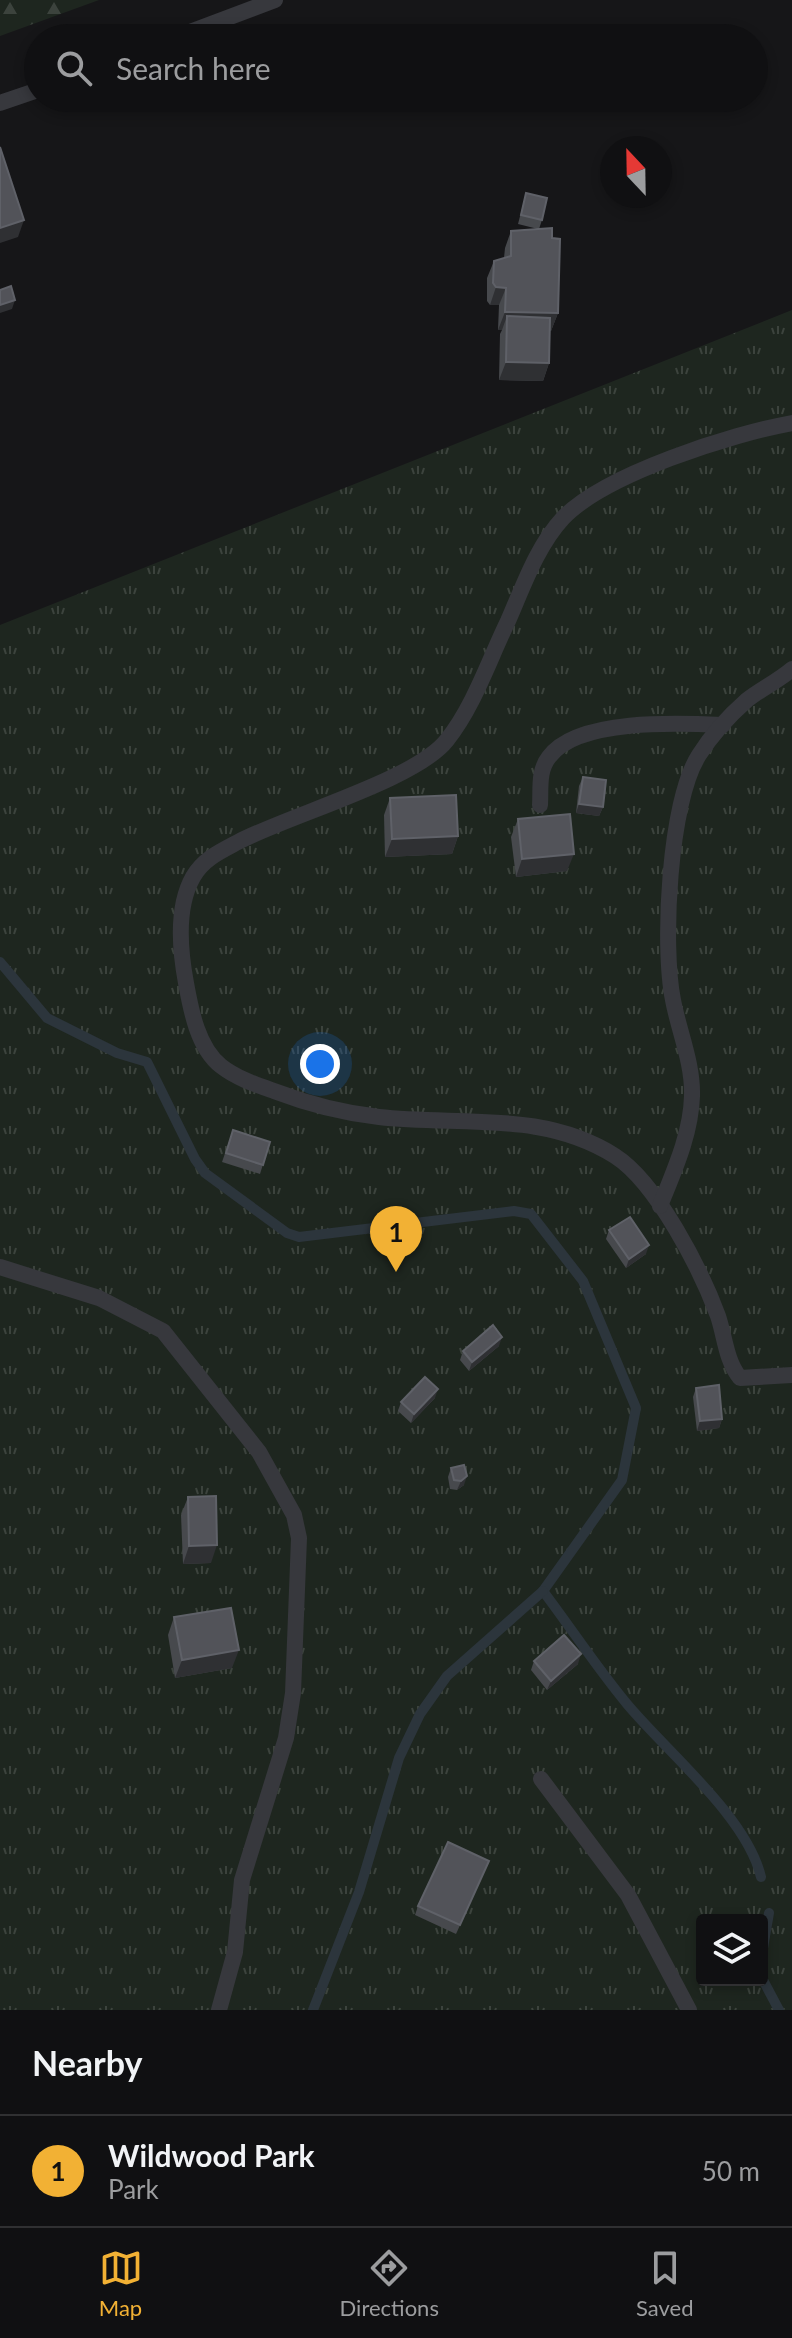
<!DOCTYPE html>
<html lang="en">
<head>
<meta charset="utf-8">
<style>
  :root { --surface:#101012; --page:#1e1e20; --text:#f1f3f6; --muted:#9c9d9f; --line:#303032; --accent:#f2b134 }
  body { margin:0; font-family:Lato,sans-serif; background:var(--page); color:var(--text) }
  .controls { position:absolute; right:24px; bottom:24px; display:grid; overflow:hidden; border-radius:8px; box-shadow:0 4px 12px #0003 }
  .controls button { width:72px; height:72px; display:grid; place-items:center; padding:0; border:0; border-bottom:2px solid var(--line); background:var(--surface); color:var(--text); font:40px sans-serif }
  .compass { position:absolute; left:600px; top:136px; width:72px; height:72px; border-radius:50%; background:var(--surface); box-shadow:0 4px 12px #0003; rotate:338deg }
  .you { position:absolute; left:320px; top:1064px; width:28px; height:28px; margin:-20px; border:6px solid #fff; border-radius:50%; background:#1a73e8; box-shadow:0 0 0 12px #1a73e833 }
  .badge { display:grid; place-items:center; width:52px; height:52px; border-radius:50%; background:var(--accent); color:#111; font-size:26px; font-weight:700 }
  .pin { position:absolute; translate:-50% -66px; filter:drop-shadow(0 2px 4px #0008) }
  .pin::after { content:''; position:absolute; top:42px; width:28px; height:24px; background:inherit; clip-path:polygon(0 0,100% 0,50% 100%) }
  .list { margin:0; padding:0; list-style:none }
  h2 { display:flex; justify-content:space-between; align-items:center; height:104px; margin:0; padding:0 32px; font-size:34px }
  h2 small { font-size:26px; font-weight:400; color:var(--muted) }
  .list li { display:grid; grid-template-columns:52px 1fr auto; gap:24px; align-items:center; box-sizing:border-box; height:112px; padding:0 32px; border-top:2px solid var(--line) }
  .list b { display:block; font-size:30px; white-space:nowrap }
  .list p { margin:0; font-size:26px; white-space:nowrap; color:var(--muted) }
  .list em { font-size:26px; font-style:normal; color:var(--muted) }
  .icon { flex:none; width:44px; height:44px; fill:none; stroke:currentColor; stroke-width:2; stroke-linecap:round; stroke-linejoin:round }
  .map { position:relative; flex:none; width:792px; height:2010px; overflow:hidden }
  .search { position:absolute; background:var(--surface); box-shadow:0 4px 12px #0003; left:24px; right:24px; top:24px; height:88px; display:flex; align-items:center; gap:20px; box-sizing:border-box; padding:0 28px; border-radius:44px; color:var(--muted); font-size:30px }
  .sheet { height:216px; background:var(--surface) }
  nav { display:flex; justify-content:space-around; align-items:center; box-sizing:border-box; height:112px; border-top:2px solid var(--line); background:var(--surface); font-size:22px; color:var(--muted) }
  nav a { display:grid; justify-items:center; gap:4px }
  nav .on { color:var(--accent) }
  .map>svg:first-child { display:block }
  .forest { fill:url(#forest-firs) }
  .park { fill:url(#park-tufts); fill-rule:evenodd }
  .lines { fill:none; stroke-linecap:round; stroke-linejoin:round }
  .stream { stroke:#2c353c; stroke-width:10 }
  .lane { stroke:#37383d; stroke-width:16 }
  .wall { fill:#47494d }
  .shaded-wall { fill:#2f3033 }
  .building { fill:#525359; stroke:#5f6168; stroke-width:2 }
</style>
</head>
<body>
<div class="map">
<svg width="792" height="2010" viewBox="0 0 792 2010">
  <defs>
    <pattern id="forest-firs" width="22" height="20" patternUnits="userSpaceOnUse" patternTransform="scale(2)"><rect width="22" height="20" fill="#1e261f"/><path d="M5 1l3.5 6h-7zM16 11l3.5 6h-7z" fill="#3c433d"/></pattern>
    <pattern id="park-tufts" width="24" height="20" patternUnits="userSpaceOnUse" patternTransform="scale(2)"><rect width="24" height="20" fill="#1e261f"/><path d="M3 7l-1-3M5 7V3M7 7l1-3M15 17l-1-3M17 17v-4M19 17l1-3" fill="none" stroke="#3c433d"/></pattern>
  </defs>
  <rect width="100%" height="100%" fill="#161618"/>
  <polygon class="forest" points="0,0 99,0 0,36"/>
  <path class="park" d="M792 310V2010H0V625ZM702 1920H762V1980H702Z"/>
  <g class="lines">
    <g class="stream">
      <path d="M0 962 47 1018 117 1053 147 1062 195 1159 205 1173 287 1233 299 1237 514 1211 531 1214 583 1281 636 1408 622 1480 543 1591C571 1628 597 1668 627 1704 667 1752 747 1817 761 1877"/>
      <polyline points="762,1954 769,1913"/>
      <polyline points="762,1978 779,2010"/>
      <polyline points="313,2010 359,1892 399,1758 420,1714 447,1676 543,1591"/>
    </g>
    <g class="lane">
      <polyline points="174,38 275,0"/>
      <polyline points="0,103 38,90"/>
      <path d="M792 423C732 434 605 474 563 518 537 546 523 587 508 621 489 660 474 706 447 740 416 780 289 815 238 842 221 851 203 859 193 877 176 907 180 951 186 983 191 1011 198 1048 221 1066 236 1078 257 1085 274 1091 308 1104 343 1113 379 1117 459 1126 543 1110 615 1156 657 1183 701 1270 718 1316 725 1337 726 1361 740 1378L792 1375"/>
      <path d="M540 805C541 788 538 771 549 757 577 718 680 723 723 725"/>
      <path d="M660 1206C674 1171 691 1134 692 1096 693 1063 679 1032 673 1000 662 946 669 801 699 755 711 736 730 715 747 700 761 689 778 681 792 669"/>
      <polyline points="0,1267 99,1298 163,1331 259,1452 294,1515 299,1538 293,1693 286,1738 242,1880 235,1952 219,2010"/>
      <polyline points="541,1779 628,1895 689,2010"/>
    </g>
  </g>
  <g class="wall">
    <polygon points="526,193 542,220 539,229 552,238 558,313 551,331 550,331 549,363 543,381 499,380 500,334 502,330 498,330 499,305 490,305 487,301 487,278 494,261 504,258 505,248 511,231 538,229 518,224"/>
    <polygon points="583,777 603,807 599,816 576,813 579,786"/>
    <polygon points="390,798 458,836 452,854 385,857 384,815"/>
    <polygon points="518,819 567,871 516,877 511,837"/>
    <polygon points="233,1130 270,1142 260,1174 222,1162"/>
    <polygon points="609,1230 646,1254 626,1268 606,1239"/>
    <polygon points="499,1346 469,1371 460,1360 463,1351"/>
    <polygon points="696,1388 722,1419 719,1428 697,1431 693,1397"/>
    <polygon points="435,1398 411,1423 398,1411 401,1402"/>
    <polygon points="451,1468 464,1485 457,1490 450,1489 448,1477"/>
    <polygon points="188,1497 211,1563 183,1564 181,1515"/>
    <polygon points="174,1617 232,1668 175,1678 168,1635"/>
    <polygon points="534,1661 578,1664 547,1690 531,1670"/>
    <polygon points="485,1870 456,1934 415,1915 418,1906"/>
  </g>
  <g class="shaded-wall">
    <polygon points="24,220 18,237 0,243 0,228"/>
    <polygon points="496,287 506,288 499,305 490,305"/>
    <polygon points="15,300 12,309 0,313 0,305"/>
    <polygon points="505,312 558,313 551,331 506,330 507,316 502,330 498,330"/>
    <polygon points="506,362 549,363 543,381 499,380"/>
    <polygon points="579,804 603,807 599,816 576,813"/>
    <polygon points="458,836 452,854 385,857 392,839"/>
    <polygon points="574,854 567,871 516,877 522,859"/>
    <polygon points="649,1245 646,1254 626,1268 629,1259"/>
    <polygon points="502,1337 499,1346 469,1371 472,1362"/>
    <polygon points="438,1389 435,1398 411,1423 414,1414"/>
    <polygon points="722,1419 719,1428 697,1431 700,1421"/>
    <polygon points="467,1476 464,1485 457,1490 461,1481"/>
    <polygon points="217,1545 211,1563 183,1564 189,1546"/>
    <polygon points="239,1650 232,1668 175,1678 182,1660"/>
    <polygon points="581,1654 578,1664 547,1690 551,1681"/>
  </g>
  <g class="building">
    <polygon points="0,147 24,220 0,228"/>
    <polygon points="526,193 547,198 542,220 521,215"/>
    <polygon points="552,228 552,238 560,239 558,313 505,312 506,288 496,287 493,283 494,261 511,256 511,231"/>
    <polygon points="11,286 15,300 0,305 0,290"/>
    <polygon points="507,316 550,318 549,363 506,362"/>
    <polygon points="583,777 606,780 603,807 579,804"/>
    <polygon points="456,795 458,836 392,839 390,798"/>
    <polygon points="570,814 574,854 522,859 518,819"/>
    <polygon points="233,1130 270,1142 263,1165 226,1153"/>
    <polygon points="630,1217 649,1245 629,1259 609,1230"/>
    <polygon points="493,1325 502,1337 472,1362 463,1351"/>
    <polygon points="425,1377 438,1389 414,1414 401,1402"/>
    <polygon points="719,1385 722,1419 700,1421 696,1388"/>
    <polygon points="464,1465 467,1476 461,1481 454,1480 451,1468"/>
    <polygon points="216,1496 217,1545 189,1546 188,1497"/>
    <polygon points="231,1608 239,1650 182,1660 174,1617"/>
    <polygon points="564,1635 581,1654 551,1681 534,1661"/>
    <polygon points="448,1842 489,1861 460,1925 418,1906"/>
  </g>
</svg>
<div class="controls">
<button><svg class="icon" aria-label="layers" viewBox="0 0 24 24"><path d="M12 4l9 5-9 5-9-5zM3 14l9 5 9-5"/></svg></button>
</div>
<svg class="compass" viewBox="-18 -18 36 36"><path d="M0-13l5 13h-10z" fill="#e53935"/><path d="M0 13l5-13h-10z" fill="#9c9d9f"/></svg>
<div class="you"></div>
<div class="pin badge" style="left:396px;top:1272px">1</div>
<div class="search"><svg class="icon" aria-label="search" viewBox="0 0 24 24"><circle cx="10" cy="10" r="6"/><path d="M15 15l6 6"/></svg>Search here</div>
</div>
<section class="sheet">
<h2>Nearby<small></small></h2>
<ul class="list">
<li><span class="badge">1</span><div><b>Wildwood Park</b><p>Park</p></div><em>50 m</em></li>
</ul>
</section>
<nav>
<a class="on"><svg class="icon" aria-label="map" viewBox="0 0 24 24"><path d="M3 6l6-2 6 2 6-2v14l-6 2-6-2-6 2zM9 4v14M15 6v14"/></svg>Map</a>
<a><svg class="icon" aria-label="directions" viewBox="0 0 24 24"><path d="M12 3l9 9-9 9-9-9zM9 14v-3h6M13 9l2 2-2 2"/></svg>Directions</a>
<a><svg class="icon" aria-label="saved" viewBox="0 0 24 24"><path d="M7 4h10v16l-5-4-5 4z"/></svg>Saved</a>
</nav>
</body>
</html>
